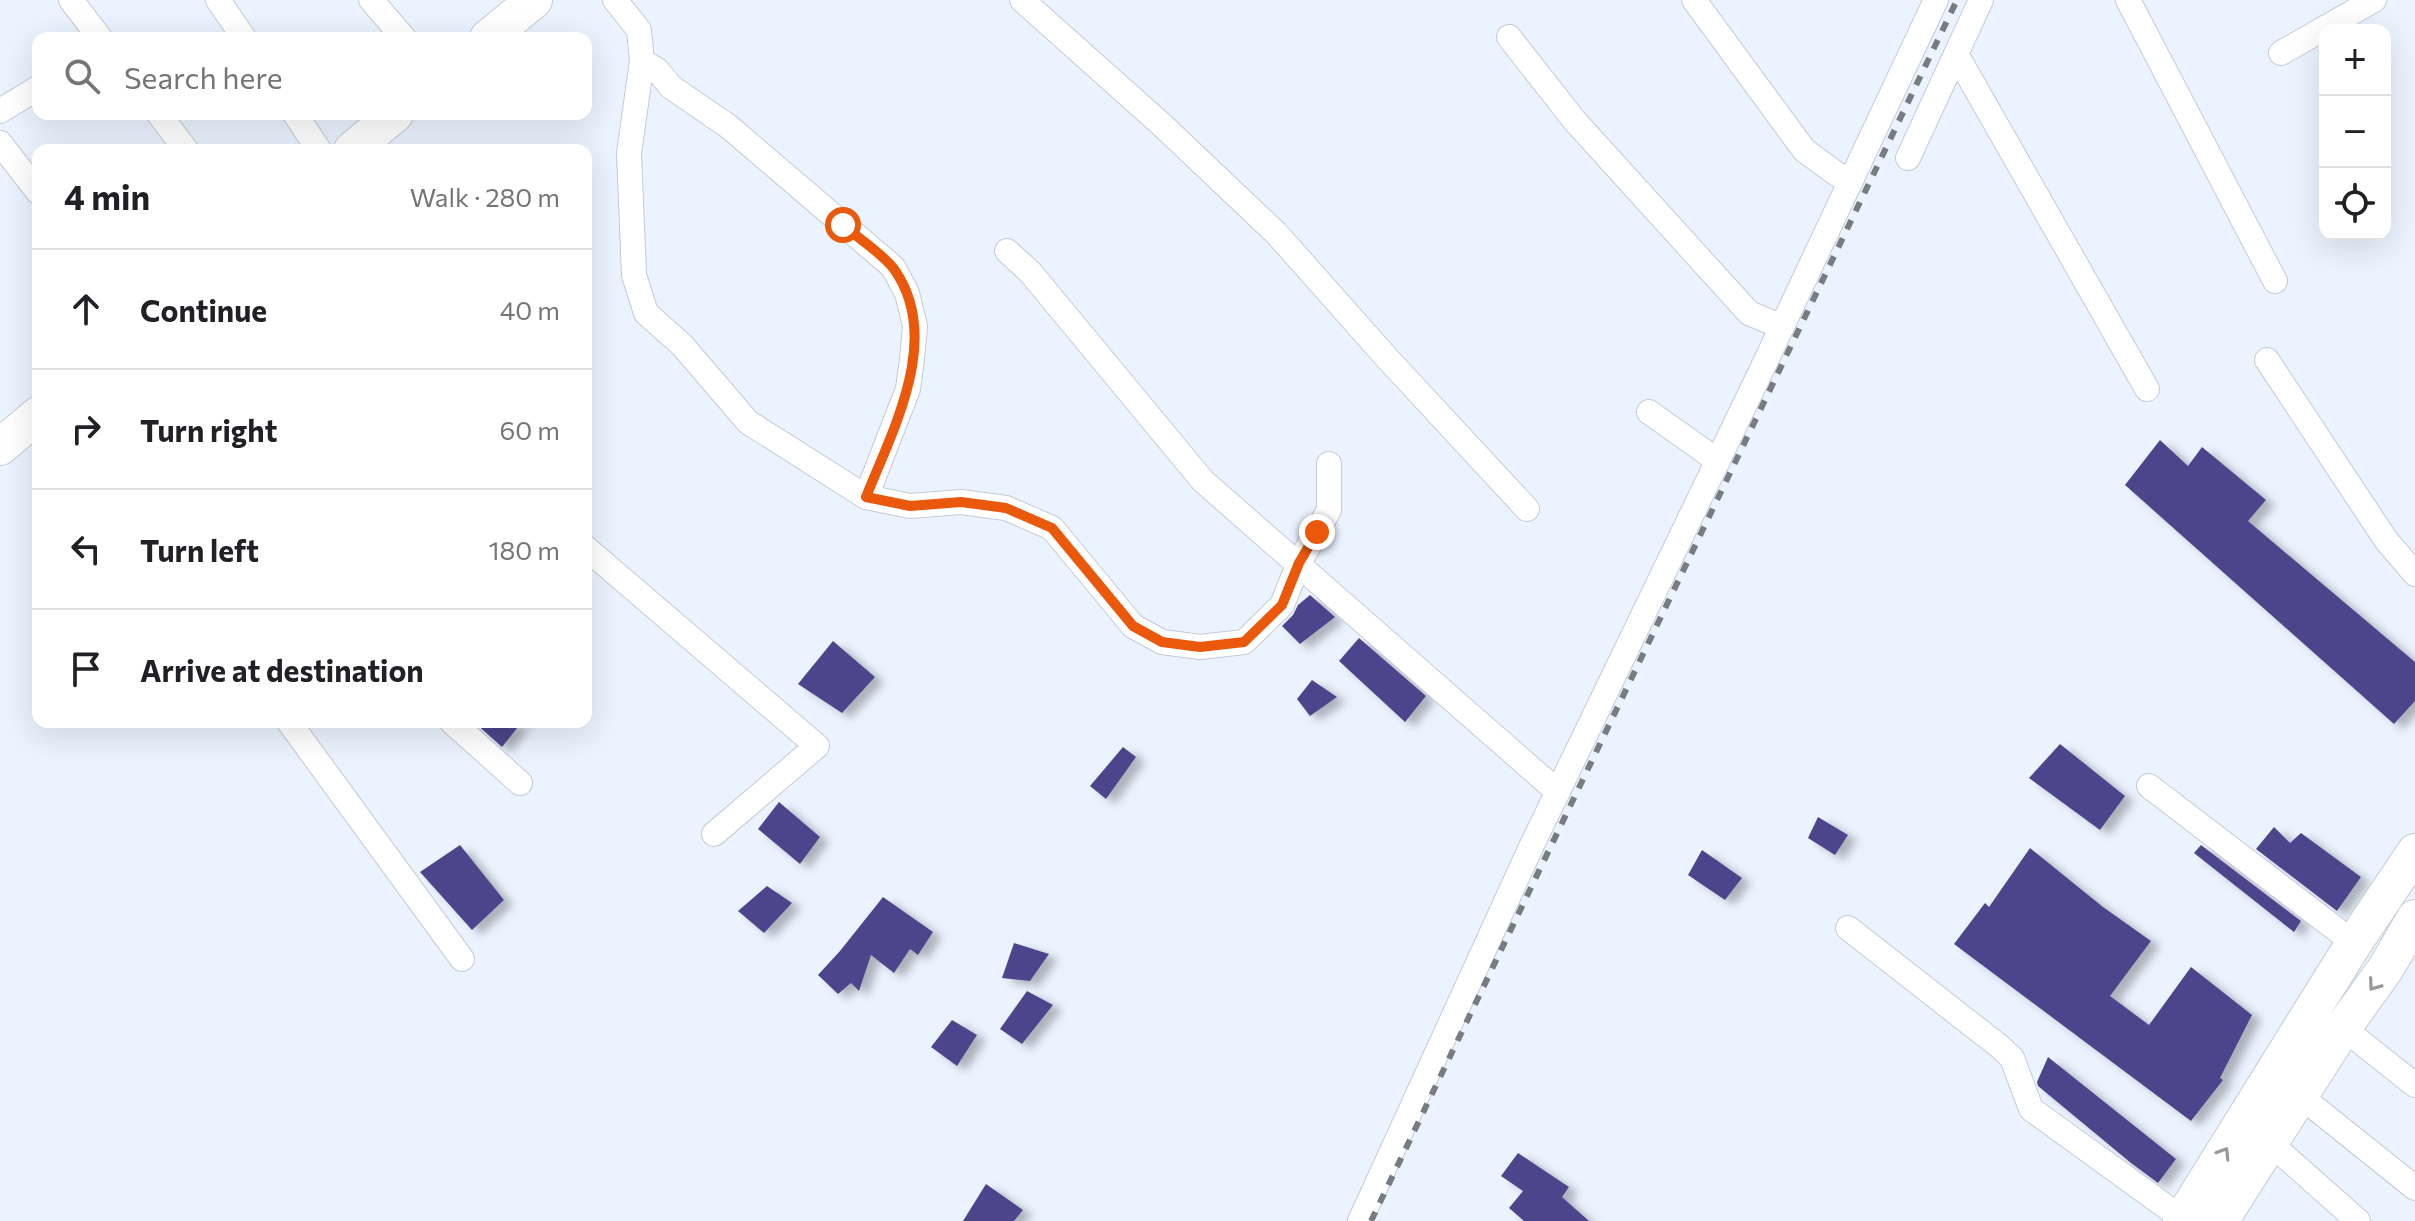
<!DOCTYPE html>
<html lang="en">
<head>
<meta charset="utf-8">
<style>
  :root { --surface:#fff; --page:#f6f6f6; --text:#202124; --muted:#757577; --line:#e0e0e0 }
  body { margin:0; font-family:Commissioner,sans-serif; background:var(--page); color:var(--text) }
  .controls { position:absolute; right:24px; top:24px; display:grid; overflow:hidden; border-radius:16px; box-shadow:0 8px 32px #0002 }
  .controls button { width:72px; height:72px; display:grid; place-items:center; padding:0; border:0; border-bottom:2px solid var(--line); background:var(--surface); color:var(--text); font:40px sans-serif }
  .stop { position:absolute; width:24px; height:24px; margin:-18px; border:6px solid #ea580c; border-radius:50%; background:#fff }
  .stop.end { background:#ea580c; border-color:#fff; box-shadow:0 2px 8px #0008 }
  .list { margin:0; padding:0; list-style:none }
  h2 { display:flex; justify-content:space-between; align-items:center; height:104px; margin:0; padding:0 32px; font-size:34px }
  h2 small { font-size:26px; font-weight:400; color:var(--muted) }
  .list li { display:grid; grid-template-columns:52px 1fr auto; gap:24px; align-items:center; box-sizing:border-box; height:120px; padding:0 32px; border-top:2px solid var(--line) }
  .list b { display:block; font-size:30px; white-space:nowrap }
  .list em { font-size:26px; font-style:normal; color:var(--muted) }
  .icon { flex:none; width:44px; height:44px; fill:none; stroke:currentColor; stroke-width:2; stroke-linecap:round; stroke-linejoin:round }
  .map { position:relative; flex:none; width:2415px; height:1221px; overflow:hidden }
  .search { position:absolute; background:var(--surface); box-shadow:0 8px 32px #0002; left:32px; top:32px; width:560px; height:88px; display:flex; align-items:center; gap:20px; box-sizing:border-box; padding:0 28px; border-radius:16px; color:var(--muted); font-size:30px }
  .panel { position:absolute; background:var(--surface); box-shadow:0 8px 32px #0002; left:32px; top:144px; width:560px; height:584px; border-radius:16px }
  .map>svg:first-child { display:block }
  .building { fill:#4e458c; filter:url(#shadow) }
  .lines { fill:none; stroke-linecap:round; stroke-linejoin:round }
  .street-casing { stroke:#c3cbd5; stroke-width:26 }
  .primary-casing { stroke:#c3cbd5; stroke-width:38 }
  .street { stroke:#fff; stroke-width:24 }
  .primary { stroke:#fff; stroke-width:36 }
  .rail { stroke:#777c83; stroke-width:6; stroke-dasharray:10 10; stroke-linecap:butt }
  .oneway { stroke:#96989a }
  .route { stroke:#ea580c; stroke-width:10 }
</style>
</head>
<body>
<div class="map">
<svg width="2415" height="1221" viewBox="0 0 2415 1221">
  <defs>
    <filter id="shadow"><feDropShadow dx="9" dy="5" stdDeviation="4" flood-color="#0004"/></filter>
  </defs>
  <rect width="100%" height="100%" fill="#ebf3fe"/>
  <g class="building">
    <polygon points="2160,440 2188,466 2202,447 2266,500 2248,521 2415,662 2415,701 2394,724 2125,485"/>
    <polygon points="1310,595 1335,617 1300,644 1282,626 1293,615 1298,605"/>
    <polygon points="1359,638 1426,696 1405,722 1339,661"/>
    <polygon points="833,641 875,677 842,713 798,684"/>
    <polygon points="1312,680 1337,697 1310,716 1297,699"/>
    <polygon points="474,722 522,722 502,747"/>
    <polygon points="2060,744 2125,796 2100,830 2029,778"/>
    <polygon points="1123,747 1136,757 1106,799 1090,786"/>
    <polygon points="779,802 820,837 800,864 758,829"/>
    <polygon points="1818,817 1848,835 1835,855 1808,838"/>
    <polygon points="2274,827 2290,843 2301,833 2361,877 2337,911 2256,849"/>
    <polygon points="460,845 504,900 472,930 420,872"/>
    <polygon points="2201,845 2301,921 2294,932 2194,853"/>
    <polygon points="2030,848 2103,907 2151,941 2110,996 2149,1025 2191,967 2252,1015 2220,1078 2223,1080 2191,1121 1954,944 1985,903 1989,907"/>
    <polygon points="1702,850 1742,878 1725,900 1688,875"/>
    <polygon points="767,886 792,903 764,933 738,911"/>
    <polygon points="883,897 933,932 918,955 910,949 894,973 871,955 859,991 851,983 838,994 818,975 840,951"/>
    <polygon points="1014,943 1049,954 1030,981 1002,978"/>
    <polygon points="1027,991 1053,1005 1022,1044 1000,1029"/>
    <polygon points="952,1020 977,1035 957,1066 931,1047"/>
    <polygon points="2048,1057 2176,1159 2158,1183 2131,1163 2038,1086 2037,1082"/>
    <polygon points="1518,1153 1569,1187 1562,1197 1589,1221 1524,1221 1509,1208 1523,1191 1501,1176"/>
    <polygon points="986,1184 1023,1210 1014,1221 963,1221"/>
  </g>
  <g class="lines">
    <defs>
      <g id="street">
        <polyline points="71,0 100,38"/>
        <polyline points="218,0 244,38"/>
        <polyline points="371,0 404,38"/>
        <polyline points="615,0 639,30 642,61 629,153 634,275 646,313 682,345 748,422 866,497 910,506 961,502 1006,508 1052,528 1133,626 1162,642 1200,647 1244,642 1282,605 1299,563 1329,510 1329,464"/>
        <polyline points="1022,0 1161,124 1277,234 1386,357 1527,509"/>
        <polyline points="1694,0 1804,150 1838,175 1852,179"/>
        <polyline points="2128,0 2275,281"/>
        <polyline points="1509,37 1574,120 1749,313 1782,327"/>
        <polyline points="2281,53 2374,0"/>
        <polyline points="1956,54 2147,389"/>
        <polyline points="642,61 657,70 671,87 728,126 893,267 907,293 915,326 912,359 908,389 866,497"/>
        <polyline points="0,111 38,88"/>
        <polyline points="159,114 186,150"/>
        <polyline points="295,114 319,150"/>
        <polyline points="0,143 38,192"/>
        <polyline points="1908,158 1981,0"/>
        <polyline points="1007,251 1030,272 1203,481 1558,792"/>
        <polyline points="2267,360 2386,540 2415,574"/>
        <polyline points="1649,412 1718,461"/>
        <polyline points="586,548 817,746 714,834"/>
        <polyline points="289,722 462,959"/>
        <polyline points="452,722 520,783"/>
        <polyline points="2149,786 2354,943"/>
        <polyline points="1848,928 1999,1046 2012,1058 2031,1109 2183,1219"/>
        <polyline points="2343,1028 2415,1085"/>
        <polyline points="2299,1095 2415,1188"/>
        <polyline points="2270,1143 2358,1221"/>
        <polyline points="1360,1221 1531,847 1762,369 1936,0"/>
      </g>
      <g id="primary">
        <polyline points="488,38 534,0"/>
        <polyline points="352,150 395,114"/>
        <polyline points="0,447 38,415"/>
        <polyline points="2181,1221 2354,943 2415,852"/>
        <polyline points="2220,1221 2343,1028 2386,968 2415,918"/>
      </g>
    </defs>
    <use href="#street" class="street-casing"/>
    <use href="#primary" class="primary-casing"/>
    <use href="#street" class="street"/>
    <use href="#primary" class="primary"/>
    <polyline class="rail" points="1371,1221 1957,0"/>
  </g>
  <defs><path id="oneway-chevron" d="M-2-3.5L2.5 0L-2 3.5" fill="none" stroke-width="1.6" stroke-linecap="round" stroke-linejoin="round" transform="scale(2)"/></defs>
  <g class="oneway">
    <use href="#oneway-chevron" transform="translate(2374 985) rotate(126)"/>
    <use href="#oneway-chevron" transform="translate(2224 1153) rotate(-58)"/>
  </g>
  <g class="lines">
    <path class="route" d="M843 225C858 238 883 254 894 269 943 338 893 429 866 497L910 506 961 502 1006 508 1052 528 1133 626 1162 642 1200 647 1244 642 1282 605 1299 563 1317 532"/>
  </g>
</svg>
<div class="controls">
<button>+</button>
<button>−</button>
<button><svg class="icon" aria-label="locate" viewBox="0 0 24 24"><circle cx="12" cy="12" r="6"/><path d="M12 2v4M12 18v4M2 12h4M18 12h4"/></svg></button>
</div>
<div class="stop" style="left:843px;top:225px"></div>
<div class="stop end" style="left:1317px;top:532px"></div>
<div class="search"><svg class="icon" aria-label="search" viewBox="0 0 24 24"><circle cx="10" cy="10" r="6"/><path d="M15 15l6 6"/></svg>Search here</div>
<section class="panel">
<h2>4 min<small>Walk · 280 m</small></h2>
<ul class="list">
<li><svg class="icon" aria-label="ahead" viewBox="0 0 24 24"><path d="M12 20V5M6 11l6-6 6 6"/></svg><div><b>Continue</b></div><em>40 m</em></li>
<li><svg class="icon" aria-label="right" viewBox="0 0 24 24"><path d="M7 20v-9h11M14 6l5 5-5 5"/></svg><div><b>Turn right</b></div><em>60 m</em></li>
<li><svg class="icon" aria-label="left" viewBox="0 0 24 24"><path d="M17 20v-9H6M10 6l-5 5 5 5"/></svg><div><b>Turn left</b></div><em>180 m</em></li>
<li><svg class="icon" aria-label="arrive" viewBox="0 0 24 24"><path d="M6 21V4h12l-3 4 3 4H6"/></svg><div><b>Arrive at destination</b></div></li>
</ul>
</section>
</div>
</body>
</html>
